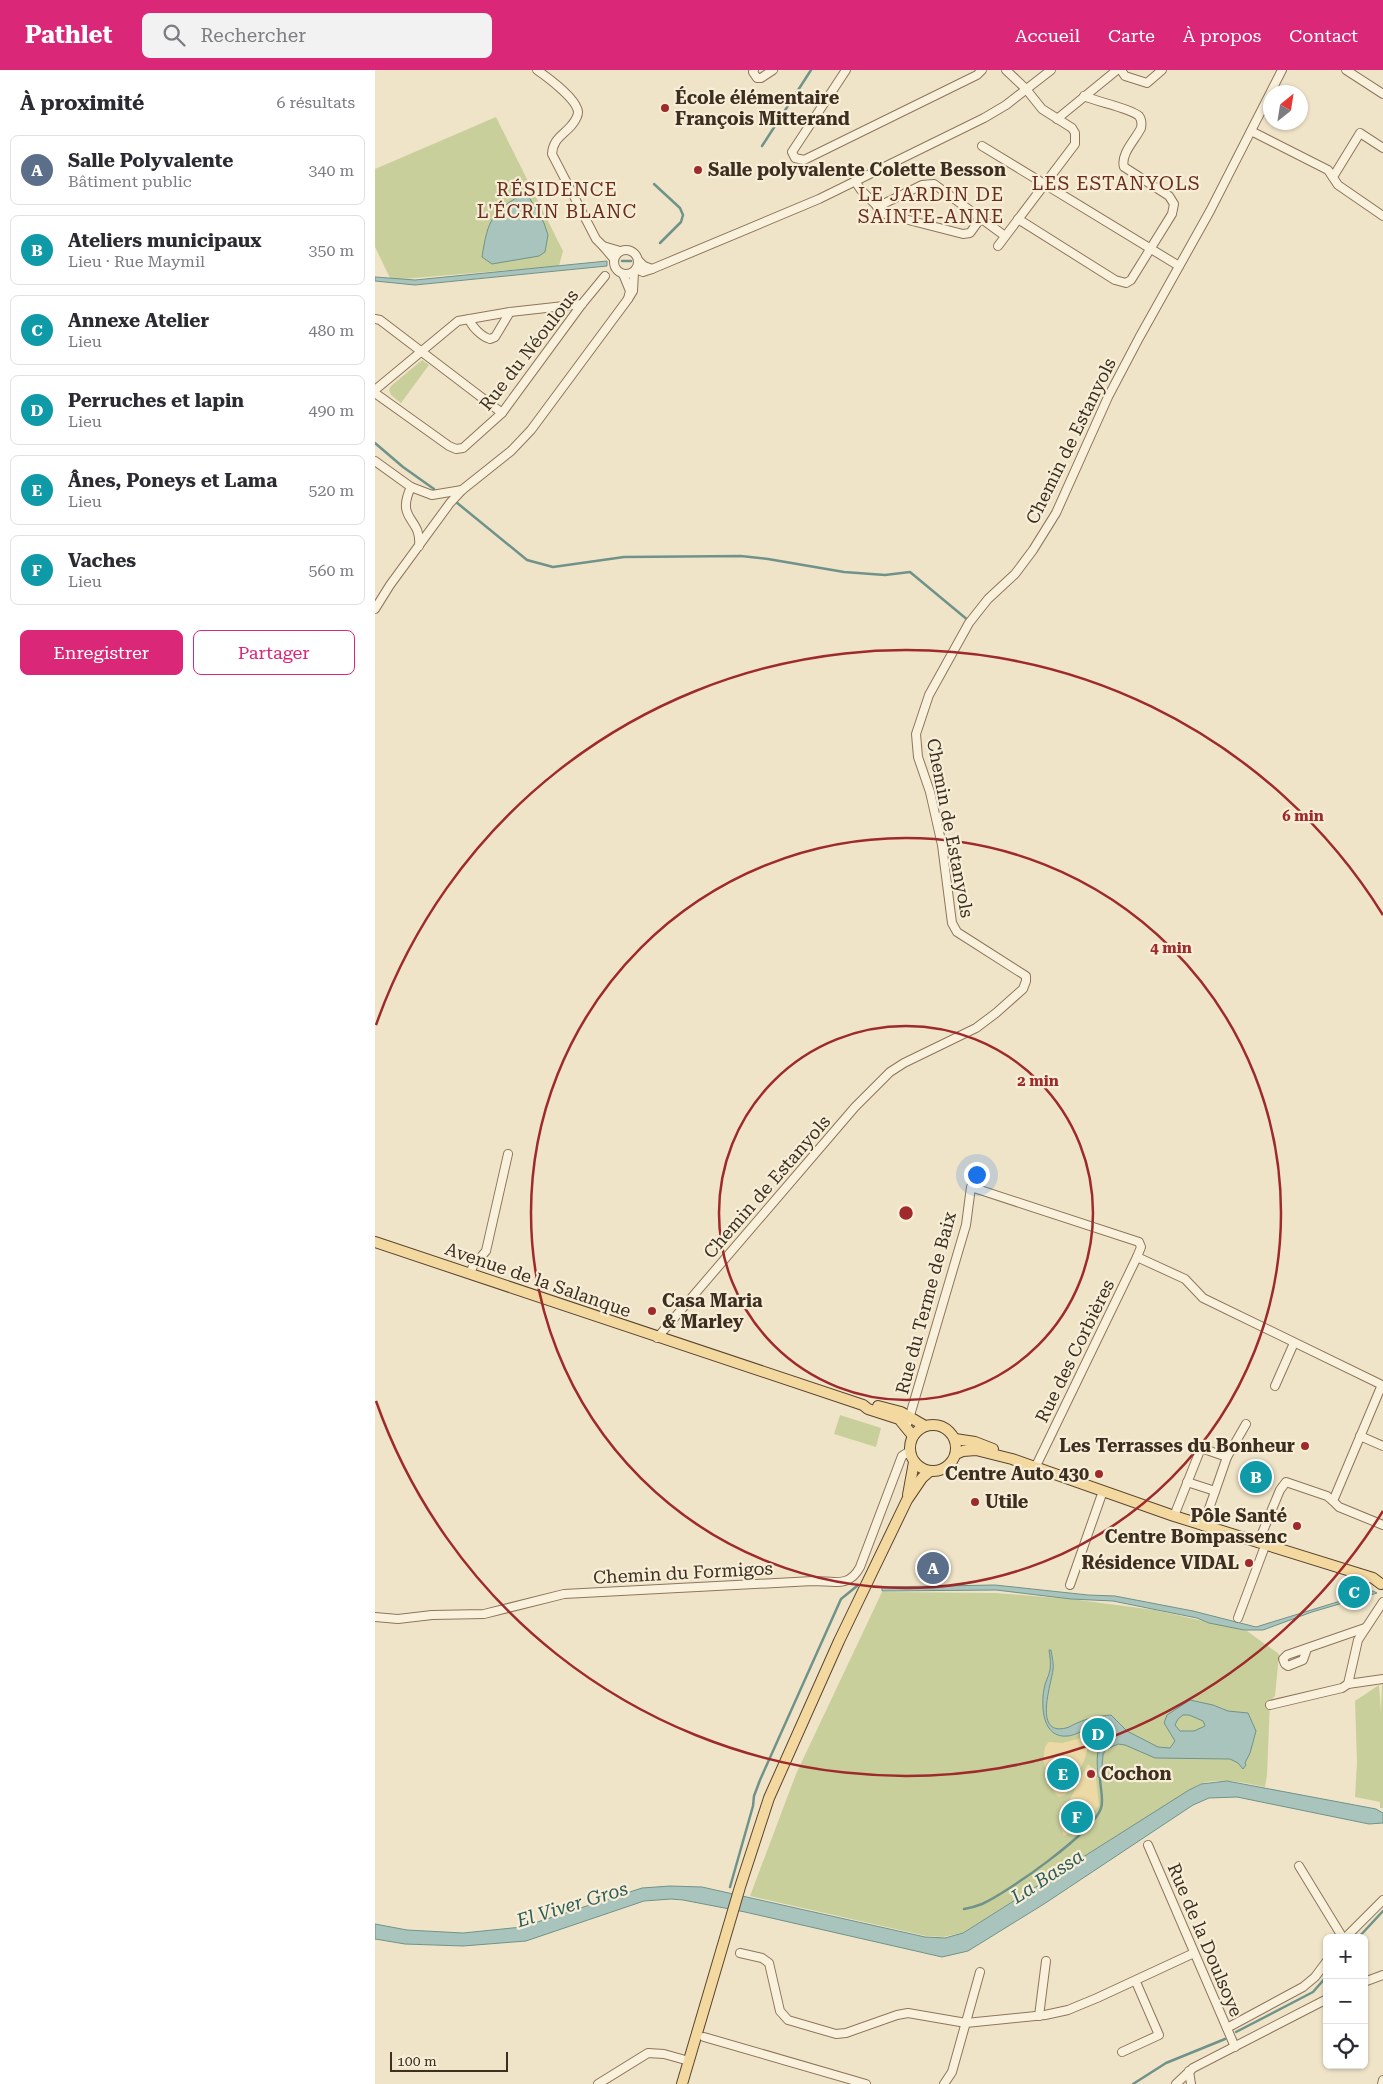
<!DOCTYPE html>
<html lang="fr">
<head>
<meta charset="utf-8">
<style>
  :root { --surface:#fff; --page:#f2f2f3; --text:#2b2b33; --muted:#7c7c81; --line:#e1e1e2; --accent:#db2777 }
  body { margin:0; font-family:"Roboto Serif",serif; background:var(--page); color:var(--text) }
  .controls { position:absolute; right:15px; bottom:15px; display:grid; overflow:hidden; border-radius:8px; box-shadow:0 1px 4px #0004 }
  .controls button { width:45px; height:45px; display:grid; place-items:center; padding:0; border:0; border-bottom:1px solid var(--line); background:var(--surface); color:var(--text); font:25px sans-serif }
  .compass { position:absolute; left:888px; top:15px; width:45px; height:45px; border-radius:50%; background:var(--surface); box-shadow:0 1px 4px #0004; rotate:30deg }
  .scale { position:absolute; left:15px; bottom:12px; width:118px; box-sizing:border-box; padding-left:5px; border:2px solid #3d2e20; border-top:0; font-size:14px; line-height:18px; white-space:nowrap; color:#3d2e20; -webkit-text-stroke:4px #f7eed8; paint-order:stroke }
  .you { position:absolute; left:601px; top:1104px; width:18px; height:18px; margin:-12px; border:4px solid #fff; border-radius:50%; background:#1a73e8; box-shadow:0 0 0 8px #1a73e833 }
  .badge { display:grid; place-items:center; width:32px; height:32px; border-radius:50%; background:var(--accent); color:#fff; font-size:16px; font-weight:700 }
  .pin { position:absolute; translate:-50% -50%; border:2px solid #fff; box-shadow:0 1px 5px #0006 }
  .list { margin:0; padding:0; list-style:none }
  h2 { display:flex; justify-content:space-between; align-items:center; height:65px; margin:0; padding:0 20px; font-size:21px }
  h2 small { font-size:16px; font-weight:400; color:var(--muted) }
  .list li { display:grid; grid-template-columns:32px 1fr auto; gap:15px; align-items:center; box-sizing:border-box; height:70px; margin:0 10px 10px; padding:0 10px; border:1px solid var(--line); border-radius:8px }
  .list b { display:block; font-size:19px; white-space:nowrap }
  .list p { margin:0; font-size:16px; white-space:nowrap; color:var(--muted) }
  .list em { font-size:16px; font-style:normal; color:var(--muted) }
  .actions { display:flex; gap:10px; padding:15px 20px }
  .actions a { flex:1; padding:11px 0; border:1px solid var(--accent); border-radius:8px; text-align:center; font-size:18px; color:var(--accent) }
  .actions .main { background:var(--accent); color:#fff }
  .icon { flex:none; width:28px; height:28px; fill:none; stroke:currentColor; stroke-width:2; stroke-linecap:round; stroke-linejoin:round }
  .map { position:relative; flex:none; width:1008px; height:2014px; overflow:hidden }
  header { display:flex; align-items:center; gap:30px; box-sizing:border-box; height:70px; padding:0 25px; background:var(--accent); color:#fff }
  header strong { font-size:24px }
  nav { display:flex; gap:28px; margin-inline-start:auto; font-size:18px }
  .search { width:350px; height:45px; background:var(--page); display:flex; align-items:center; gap:12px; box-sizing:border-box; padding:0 18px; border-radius:8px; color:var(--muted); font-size:19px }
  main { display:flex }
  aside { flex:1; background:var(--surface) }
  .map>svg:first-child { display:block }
  .green { fill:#c9cf9b }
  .sand { fill:#ecd9a5 }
  .water { fill:#a9c4bc; stroke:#6f938a; fill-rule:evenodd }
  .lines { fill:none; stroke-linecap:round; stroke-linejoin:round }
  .stream { stroke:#6f938a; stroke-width:2.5 }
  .minor-casing { stroke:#8d765c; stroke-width:10 }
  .major-casing { stroke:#5b4430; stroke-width:12 }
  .minor { stroke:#faf1dc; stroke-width:8 }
  .major { stroke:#f3d9a0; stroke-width:10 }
  .ring { fill:none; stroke:#9e2a2b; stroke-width:2.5 }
  .poi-dot { fill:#9e2a2b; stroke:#f7eed8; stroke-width:2 }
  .labels { text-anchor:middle; stroke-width:4.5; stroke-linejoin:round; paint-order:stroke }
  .poi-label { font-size:18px; font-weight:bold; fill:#3d2e20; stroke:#f7eed8; text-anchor:start }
  .street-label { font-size:18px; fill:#3d2e20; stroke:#f7eed8 }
  .neighbourhood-label { font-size:19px; letter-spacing:1px; fill:#6b2e1e; stroke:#f7eed8 }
  .water-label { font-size:19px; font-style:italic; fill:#2f5d5a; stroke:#f7eed8 }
  .centre { fill:#9e2a2b; stroke:#f7eed8; stroke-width:2.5 }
  .ring-label { font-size:15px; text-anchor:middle; font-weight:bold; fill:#9e2a2b; stroke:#f7eed8; stroke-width:4.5; stroke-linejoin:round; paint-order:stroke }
</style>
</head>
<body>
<header>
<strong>Pathlet</strong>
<div class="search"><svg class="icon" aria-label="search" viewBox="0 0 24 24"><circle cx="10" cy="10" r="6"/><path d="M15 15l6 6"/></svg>Rechercher</div>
<nav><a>Accueil</a><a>Carte</a><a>À propos</a><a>Contact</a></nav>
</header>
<main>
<aside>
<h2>À proximité<small>6 résultats</small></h2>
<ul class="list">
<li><span class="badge" style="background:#5c6f8a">A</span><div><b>Salle Polyvalente</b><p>Bâtiment public</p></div><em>340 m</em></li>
<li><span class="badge" style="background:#0f9aa8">B</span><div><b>Ateliers municipaux</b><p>Lieu · Rue Maymil</p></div><em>350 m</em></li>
<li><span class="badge" style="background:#0f9aa8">C</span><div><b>Annexe Atelier</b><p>Lieu</p></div><em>480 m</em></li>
<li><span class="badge" style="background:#0f9aa8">D</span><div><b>Perruches et lapin</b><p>Lieu</p></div><em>490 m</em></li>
<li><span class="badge" style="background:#0f9aa8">E</span><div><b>Ânes, Poneys et Lama</b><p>Lieu</p></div><em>520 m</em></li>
<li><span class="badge" style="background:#0f9aa8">F</span><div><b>Vaches</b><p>Lieu</p></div><em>560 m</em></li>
</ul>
<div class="actions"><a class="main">Enregistrer</a><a>Partager</a></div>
</aside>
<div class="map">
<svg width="1008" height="2014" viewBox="0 0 1008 2014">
  <rect width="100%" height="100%" fill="#f0e4c8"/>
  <g class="green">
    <polygon points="121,47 188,181 184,196 16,210 0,177 0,99"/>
    <polygon points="47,290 54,295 26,333 16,325 14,320 16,316"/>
    <polygon points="465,1345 506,1358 501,1377 459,1364"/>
    <path d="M507 1522 621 1523 696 1529 780 1540 872 1561 904 1584 900 1626 895 1631 892 1705 890 1717C868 1713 847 1707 824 1714L587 1863 568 1867 551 1866 375 1826 421 1704Z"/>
    <polygon points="1007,1613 1008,1613 1008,1738 1005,1738 1005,1732 980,1727 982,1692 980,1631 1004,1615 1006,1642"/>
  </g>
  <g class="sand">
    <path d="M710 1667C720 1680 697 1713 690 1725L684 1727C673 1719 662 1681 674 1672L687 1673Z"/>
    <polygon points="713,1694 720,1700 724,1735 710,1753 689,1766 685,1754 689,1741"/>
  </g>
  <g class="water">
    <path d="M151 122 169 153 173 165 170 182 164 186 117 194 107 187C113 148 117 142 151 122Z"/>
    <polygon points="232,191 232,196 40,215 0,211 0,207 40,210"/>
    <polygon points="620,1515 713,1525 740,1526 818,1541 881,1557 998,1521 1002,1523 937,1542 888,1560 869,1560 834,1553 822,1548 738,1531 696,1529 621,1520 507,1521 507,1517"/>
    <path d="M674 1580H676C677 1587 679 1594 678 1600 676 1615 658 1666 691 1658 695 1657 699 1654 702 1653 713 1648 724 1646 736 1645L752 1661 783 1677 795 1678 800 1671 789 1653 792 1645 815 1630 838 1635 853 1641 873 1643 881 1661 875 1683 870 1693 871 1695 868 1699 863 1693 855 1689 780 1688 750 1675 743 1674 730 1680 728 1685 726 1708 723 1707C722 1688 720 1681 731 1664L730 1657C716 1652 705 1665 693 1666 667 1669 666 1636 669 1619 670 1612 674 1606 675 1600 676 1593 675 1587 674 1580ZM808 1645H814L828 1651 830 1656 819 1661H805L800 1655 803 1649Z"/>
    <polygon points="852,1711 1001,1739 1008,1743 1008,1753 994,1754 862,1727 834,1728 818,1735 669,1834 593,1881 567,1887 370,1842 308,1830 296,1829 269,1831 151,1871 88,1876 30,1874 0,1869 0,1854 32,1860 88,1863 147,1857 267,1818 295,1816 327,1817 550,1867 570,1868 588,1863 814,1720 826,1714"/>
  </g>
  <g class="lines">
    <g class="stream">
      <polyline points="387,76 436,0"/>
      <polyline points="279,114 305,138 308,145 306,152 285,173"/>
      <polyline points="247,191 256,191"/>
      <polyline points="0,373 28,397 59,419"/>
      <polyline points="81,432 152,490 178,497 249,487 366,486 393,489 469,502 510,505 535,502 594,551"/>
      <polyline points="355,1817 378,1736 379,1726 385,1710 466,1529 482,1516"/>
      <path d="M589 1839C595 1838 602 1836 607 1834 633 1822 718 1763 726 1738 729 1730 725 1717 725 1708"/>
      <polyline points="983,1868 1008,1841"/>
      <polyline points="861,1962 938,1922 952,1906"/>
      <polyline points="758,2014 791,1993 850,1969"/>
    </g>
    <defs>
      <g id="minor">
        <path d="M162 0C172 7 202 29 203 42 203 48 199 52 196 56 187 66 178 69 177 84L221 169 228 176"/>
        <polyline points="379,0 378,2 382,8 386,8 398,0"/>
        <polyline points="471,0 417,82 420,88 429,90 602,5 607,0"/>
        <polyline points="746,0 750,6 772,13 787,0"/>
        <polyline points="971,0 1008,24"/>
        <polyline points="682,49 742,0"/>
        <polyline points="876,61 953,100 963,115 1008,146"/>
        <polyline points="607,76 804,196"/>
        <polyline points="958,107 985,63 1008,78"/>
        <polyline points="480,111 486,120 510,144 588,164 595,163 603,152 603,147"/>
        <polyline points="502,137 547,115 559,114 630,166"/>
        <path d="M643 149 740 210 751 213 756 210 797 144 799 134 794 126 749 97C745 84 761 69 766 58 767 53 767 50 764 46 755 38 722 32 709 26"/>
        <polyline points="623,176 700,74 700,63 697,58 667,39 651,19 631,0"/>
        <circle cx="251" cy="192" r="12"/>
        <polyline points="239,189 228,176 245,181"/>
        <polyline points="261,199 268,202 277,199 269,196 264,191"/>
        <polyline points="277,199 444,129 609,48 631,35 676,0"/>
        <polyline points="248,204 255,221 253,229 258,221 259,202"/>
        <polyline points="0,249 5,250 127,343"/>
        <path d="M94 249C97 257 107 267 115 269L120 267 135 242"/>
        <polyline points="0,320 83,251 135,242 207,234"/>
        <polyline points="0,323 74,376 81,379 88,378 127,343 207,234 230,206"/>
        <polyline points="0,391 36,417"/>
        <path d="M44 476C47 447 20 451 36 417L57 425 87 420"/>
        <polyline points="0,539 15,515 75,433 87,420 136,381 156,360 253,229"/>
        <polyline points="762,1187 810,1209 828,1228 1005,1314 1006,1317"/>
        <polyline points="95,1204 98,1196 111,1181 133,1084"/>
        <polyline points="282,1268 480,1037 515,1002 529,993 601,958 621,943 648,919 651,911 651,906 582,862 577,853 567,775 555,722 543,687 541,664 554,625 594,553 613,529 640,504 658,480 681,443 733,327 764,268 835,141 907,0"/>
        <polyline points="900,1316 919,1273"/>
        <polyline points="1006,1317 958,1431 964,1437 1008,1455"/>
        <polyline points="533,1352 591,1155 596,1117 764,1172 766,1177 762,1187 660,1398"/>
        <polyline points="985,1366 1008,1376"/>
        <polyline points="812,1412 840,1421"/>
        <polyline points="799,1446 826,1378 852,1387"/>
        <polyline points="828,1456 852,1387 871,1354"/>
        <polyline points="883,1473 905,1420 911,1412 952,1426 958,1431"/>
        <polyline points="695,1515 728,1421"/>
        <path d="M0 1547 23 1549 57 1545 109 1544 189 1524 438 1511C459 1511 474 1518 485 1497L527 1386 535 1381"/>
        <polyline points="863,1548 890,1476"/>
        <polyline points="932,1579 928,1590 913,1596 910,1594 908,1589 912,1585 990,1558"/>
        <polyline points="973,1614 983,1570 1008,1532"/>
        <polyline points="895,1635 967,1618 973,1614 1008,1609"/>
        <polyline points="773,1775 860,1977"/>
        <polyline points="924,1796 968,1868"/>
        <polyline points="970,1868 1008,1830"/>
        <polyline points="365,1883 387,1888 394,1893 405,1941 413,1950 461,1964 471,1963 522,1945 533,1943 591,1953 670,1945 693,1940 722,1928 819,1883"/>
        <polyline points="989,1912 1008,1905"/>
        <polyline points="664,1946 671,1891"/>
        <polyline points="852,1958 928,1917 940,1907 952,1891"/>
        <polyline points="329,1967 491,2014"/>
        <polyline points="747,1982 784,1965 761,1912"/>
        <polyline points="814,2001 816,2014"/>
        <polyline points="223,2014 273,1983 289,1984 314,1991"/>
        <polyline points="569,2014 577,2002 605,1902"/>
        <polyline points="801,2014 818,1998 952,1929"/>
        <polyline points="1007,2014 1008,2010"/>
      </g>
      <g id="major">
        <polyline points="0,1172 488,1335 493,1339 524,1349 538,1366"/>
        <polyline points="503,1336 526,1342 550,1356"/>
        <circle cx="558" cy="1378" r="23"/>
        <polyline points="580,1369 600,1372 618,1379"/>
        <polyline points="581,1384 588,1381 601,1380 637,1389 799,1446 998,1508 1006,1514"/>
        <polyline points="533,1425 539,1392"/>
        <polyline points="307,2014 365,1817 394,1728 464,1571 532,1430 547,1408 555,1401"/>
      </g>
    </defs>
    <use href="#minor" class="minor-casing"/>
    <use href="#major" class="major-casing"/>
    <use href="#minor" class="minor"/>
    <use href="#major" class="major"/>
  </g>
  <g class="ring">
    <circle cx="531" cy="1143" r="187"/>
    <circle cx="531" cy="1143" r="375"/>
    <path d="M1008 1441A562 562 0 0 1 1 1331M1 955A562 562 0 0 1 1008 845"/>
  </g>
  <g class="poi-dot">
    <circle cx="290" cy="38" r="5"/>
    <circle cx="323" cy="100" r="5"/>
    <circle cx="277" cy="1241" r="5"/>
    <circle cx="930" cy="1376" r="5"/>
    <circle cx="724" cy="1404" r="5"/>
    <circle cx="600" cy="1432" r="5"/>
    <circle cx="922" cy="1456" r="5"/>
    <circle cx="874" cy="1493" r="5"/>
    <circle cx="716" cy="1704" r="5"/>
  </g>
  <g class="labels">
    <g class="poi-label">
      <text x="300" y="34">École élémentaire<tspan x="300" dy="21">François Mitterand</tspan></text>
      <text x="333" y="106">Salle polyvalente Colette Besson</text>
      <text x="287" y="1237">Casa Maria<tspan x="287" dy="21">&amp; Marley</tspan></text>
      <text x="920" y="1382" text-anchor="end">Les Terrasses du Bonheur</text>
      <text x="714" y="1410" text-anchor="end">Centre Auto 430</text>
      <text x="610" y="1438">Utile</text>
      <text x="912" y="1452" text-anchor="end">Pôle Santé<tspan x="912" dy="21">Centre Bompassenc</tspan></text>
      <text x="864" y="1499" text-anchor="end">Résidence VIDAL</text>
      <text x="726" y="1710">Cochon</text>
    </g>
    <g class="street-label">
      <text transform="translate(154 280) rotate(-52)" y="6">Rue du Néoulous</text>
      <text transform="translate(696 371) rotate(-64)" y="6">Chemin de Estanyols</text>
      <text transform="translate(575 758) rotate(79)" y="6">Chemin de Estanyols</text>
      <text transform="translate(392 1117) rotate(-49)" y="6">Chemin de Estanyols</text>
      <text transform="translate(163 1210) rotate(19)" y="6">Avenue de la Salanque</text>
      <text transform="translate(551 1233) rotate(-75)" y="6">Rue du Terme de Baix</text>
      <text transform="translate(700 1281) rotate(-64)" y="6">Rue des Corbières</text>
      <text transform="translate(308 1503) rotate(-3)" y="6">Chemin du Formigos</text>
      <text transform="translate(830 1870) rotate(67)" y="6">Rue de la Doulsoye</text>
    </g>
    <g class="neighbourhood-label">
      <text x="741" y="120">LES ESTANYOLS</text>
      <text x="182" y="126">RÉSIDENCE<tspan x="182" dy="22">L'ÉCRIN BLANC</tspan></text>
      <text x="556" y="131">LE JARDIN DE<tspan x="556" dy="22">SAINTE-ANNE</tspan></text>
    </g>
    <g class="water-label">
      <text transform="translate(672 1806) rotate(-33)" y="7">La Bassa</text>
      <text transform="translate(197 1834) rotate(-17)" y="7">El Viver Gros</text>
    </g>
  </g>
  <circle cx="531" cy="1143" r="8" class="centre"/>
  <g class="ring-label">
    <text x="928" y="751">6 min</text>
    <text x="796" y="883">4 min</text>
    <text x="663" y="1016">2 min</text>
  </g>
</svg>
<div class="controls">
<button>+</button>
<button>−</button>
<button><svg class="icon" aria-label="locate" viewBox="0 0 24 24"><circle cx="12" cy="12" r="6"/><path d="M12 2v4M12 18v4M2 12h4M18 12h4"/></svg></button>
</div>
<svg class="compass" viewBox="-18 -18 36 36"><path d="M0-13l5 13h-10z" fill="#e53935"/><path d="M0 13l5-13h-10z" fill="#7c7c81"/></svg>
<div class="scale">100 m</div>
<div class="you"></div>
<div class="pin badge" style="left:558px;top:1498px;background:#5c6f8a">A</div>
<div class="pin badge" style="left:881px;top:1407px;background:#0f9aa8">B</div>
<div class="pin badge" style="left:979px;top:1522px;background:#0f9aa8">C</div>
<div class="pin badge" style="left:723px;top:1664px;background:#0f9aa8">D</div>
<div class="pin badge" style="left:688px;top:1704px;background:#0f9aa8">E</div>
<div class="pin badge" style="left:702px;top:1747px;background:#0f9aa8">F</div>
</div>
</main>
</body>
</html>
